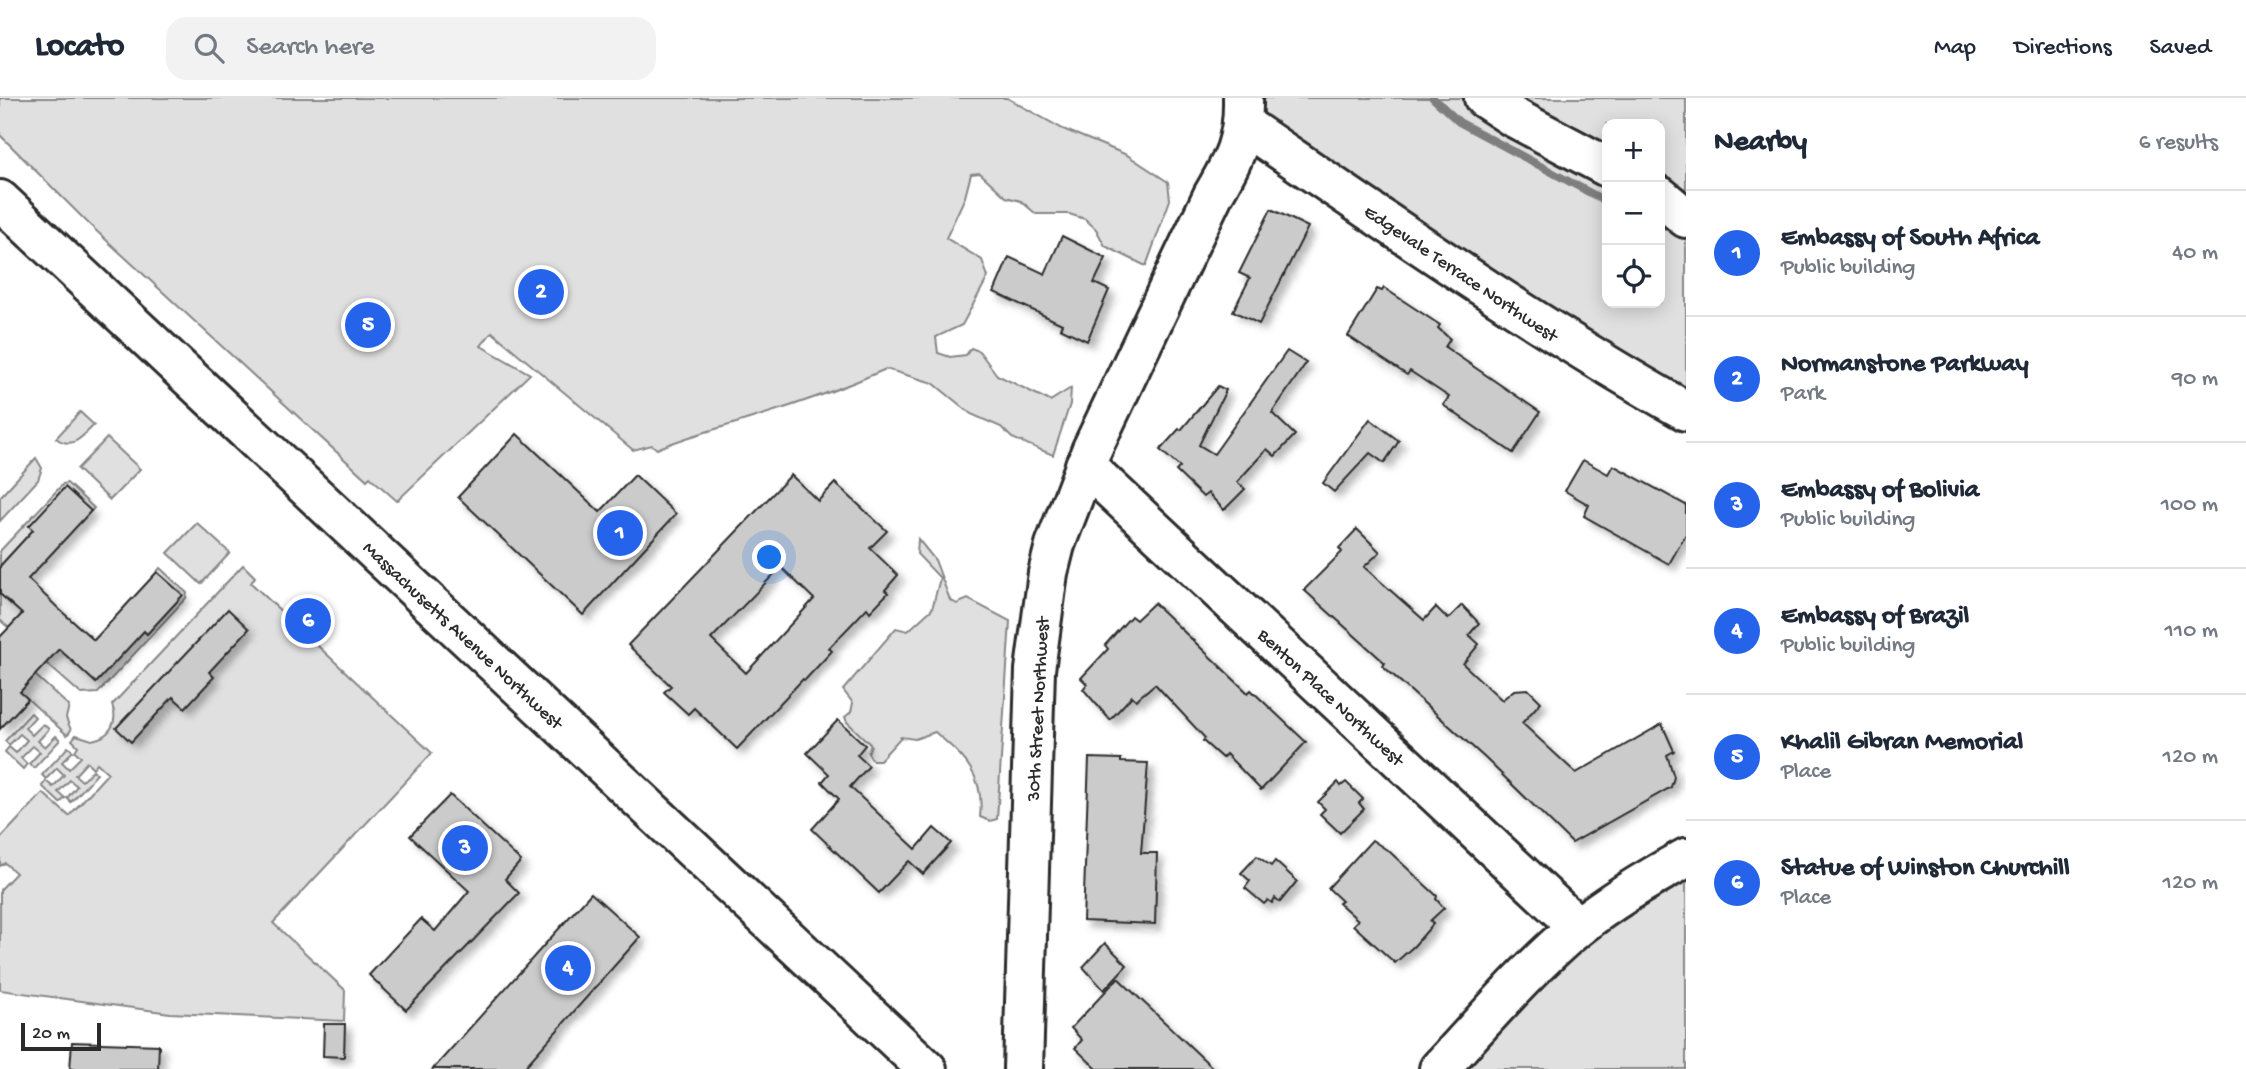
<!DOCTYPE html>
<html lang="en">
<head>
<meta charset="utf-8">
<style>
  :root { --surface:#fff; --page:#f2f2f3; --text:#1f2937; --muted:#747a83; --line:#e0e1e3; --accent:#2563eb }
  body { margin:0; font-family:"Gochi Hand",sans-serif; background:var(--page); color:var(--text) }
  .controls { position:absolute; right:21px; top:21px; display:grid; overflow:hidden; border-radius:14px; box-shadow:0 4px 18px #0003 }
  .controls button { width:63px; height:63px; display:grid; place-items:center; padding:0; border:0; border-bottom:2px solid var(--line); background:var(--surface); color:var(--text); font:35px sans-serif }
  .scale { position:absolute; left:21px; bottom:18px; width:80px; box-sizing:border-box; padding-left:7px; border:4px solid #2b2b2b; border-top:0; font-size:19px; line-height:24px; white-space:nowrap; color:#2b2b2b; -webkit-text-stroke:5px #fff; paint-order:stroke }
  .you { position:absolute; left:770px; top:460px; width:24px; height:24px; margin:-18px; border:5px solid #fff; border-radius:50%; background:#1a73e8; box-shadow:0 0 0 10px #1a73e833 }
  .badge { display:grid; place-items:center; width:46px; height:46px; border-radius:50%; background:var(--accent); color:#fff; font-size:23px; font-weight:700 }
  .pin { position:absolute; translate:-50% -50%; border:4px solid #fff; box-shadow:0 2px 7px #0006 }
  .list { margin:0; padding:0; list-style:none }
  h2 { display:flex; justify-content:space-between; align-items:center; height:91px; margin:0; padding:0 28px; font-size:30px }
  h2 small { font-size:23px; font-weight:400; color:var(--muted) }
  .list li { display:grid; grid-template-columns:46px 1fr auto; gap:21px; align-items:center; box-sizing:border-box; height:126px; padding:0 28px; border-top:2px solid var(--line) }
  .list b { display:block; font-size:26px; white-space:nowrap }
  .list p { margin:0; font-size:23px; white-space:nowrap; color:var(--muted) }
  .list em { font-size:23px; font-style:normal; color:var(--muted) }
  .icon { flex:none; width:38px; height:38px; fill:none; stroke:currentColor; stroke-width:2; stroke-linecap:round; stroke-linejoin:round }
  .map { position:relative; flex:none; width:1686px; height:971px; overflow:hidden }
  header { display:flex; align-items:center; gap:42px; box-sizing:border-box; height:98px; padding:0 35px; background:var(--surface); border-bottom:2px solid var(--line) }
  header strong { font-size:33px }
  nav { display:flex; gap:38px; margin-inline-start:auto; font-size:24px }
  .search { width:490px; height:63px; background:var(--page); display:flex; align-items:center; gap:18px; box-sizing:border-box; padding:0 24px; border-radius:21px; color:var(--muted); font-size:26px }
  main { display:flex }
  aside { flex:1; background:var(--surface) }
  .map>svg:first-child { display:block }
  .green { fill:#e0e0e0; stroke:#868686; stroke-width:2 }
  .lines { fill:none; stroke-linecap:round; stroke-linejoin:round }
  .stream { stroke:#7e7e7e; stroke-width:8 }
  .building { fill:#cbcbcb; stroke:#2b2b2b; stroke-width:2; fill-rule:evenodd; filter:url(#shadow) }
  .minor-casing { stroke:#2b2b2b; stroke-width:44 }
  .major-casing { stroke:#2b2b2b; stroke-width:44 }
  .minor { stroke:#fff; stroke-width:38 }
  .major { stroke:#fff; stroke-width:38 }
  .labels { text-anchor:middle; stroke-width:6; stroke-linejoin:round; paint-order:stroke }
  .street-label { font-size:19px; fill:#2b2b2b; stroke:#fff }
</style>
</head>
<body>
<header>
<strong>Locato</strong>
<div class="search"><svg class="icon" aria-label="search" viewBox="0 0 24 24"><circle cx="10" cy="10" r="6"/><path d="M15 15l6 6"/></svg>Search here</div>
<nav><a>Map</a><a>Directions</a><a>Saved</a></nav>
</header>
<main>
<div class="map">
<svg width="1686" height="971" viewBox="0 0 1686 971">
  <defs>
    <filter id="shadow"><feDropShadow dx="6" dy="6" stdDeviation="3.5" flood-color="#0004"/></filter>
  </defs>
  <rect width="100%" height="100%" fill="#fff"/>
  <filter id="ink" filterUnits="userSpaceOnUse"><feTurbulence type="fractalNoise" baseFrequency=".0143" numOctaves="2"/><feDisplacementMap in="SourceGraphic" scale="14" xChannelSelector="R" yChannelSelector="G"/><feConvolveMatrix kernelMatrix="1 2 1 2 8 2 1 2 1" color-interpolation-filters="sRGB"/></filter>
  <g filter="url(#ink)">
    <g class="green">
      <path d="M0 0H1007L1063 31 1127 57 1168 84 1170 102 1146 168 1105 148 1096 131 1085 121 1069 116H1036L1021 103 1006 99 980 75 971 76 965 99 946 140 982 162 988 179 962 227 936 239 938 255 950 259 966 257 971 250 979 253 997 277 1050 303 1071 290 1070 306 1053 357 1012 340 1001 329 971 316 933 285 886 271C841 291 796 307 749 321 718 331 687 338 657 351L652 347 633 352 492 234 481 248 530 276 397 403 370 379 367 382 91 128 0 37Z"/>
      <polygon points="1252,0 1467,0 1607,85 1607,205 1660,205 1660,109 1686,139 1686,304 1516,196 1252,10"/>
      <polygon points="1508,0 1686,0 1686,91 1660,81 1660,26 1607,26 1607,53"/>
      <path d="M80 314 94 327C82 339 72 352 56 340Z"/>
      <polygon points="107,340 140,371 110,402 77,371"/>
      <polygon points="36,360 42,370 38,382 0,423 0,399"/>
      <polygon points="67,385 94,410 91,413 29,428 33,432 0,468 0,453 63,386"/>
      <polygon points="197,425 230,455 201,486 168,455"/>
      <path d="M918 441 935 462 950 502 957 506 968 501 1010 523 997 721 990 723 980 719C985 677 964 659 935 634L915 641 901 639 880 662H872L868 655 871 647 847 624 845 619 851 614 853 605 843 592 896 530 908 533 932 511 940 480 917 456Z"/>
      <path d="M243 467 255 479 251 485 432 655 273 825 345 892 344 923 170 915 0 892V792L16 775 5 765 0 768V741L43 695 69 718 108 675 97 665 93 670 87 664 75 677 82 683 93 672 97 676 71 704 67 700 77 688 70 682 58 694 65 700 60 705 42 688 46 683 53 689 64 677 57 670 46 681 42 677 68 649 73 653 62 664 69 671 81 659 75 653 78 648 72 642 76 637 92 642C110 639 119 624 112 607Z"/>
      <polygon points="160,470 187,495 186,500 98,595 81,596 46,565 59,551 144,533 147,536 182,498 157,474"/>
      <polygon points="0,496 22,516 9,530 0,522"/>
      <polygon points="35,577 69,608 66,620 71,632 67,637 20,594"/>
      <polygon points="31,615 35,619 25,630 32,637 43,626 49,631 38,643 45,649 56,638 60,642 34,670 29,666 40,654 33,648 21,660 27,666 23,671 5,654 9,649 16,655 27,642 20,636 9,647 5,643"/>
      <polygon points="1686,782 1686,971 1461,971 1531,891 1614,822"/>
    </g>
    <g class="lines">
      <g class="stream">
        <polyline points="1433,0 1459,24 1607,104"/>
        <polyline points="1660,128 1677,130"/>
      </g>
    </g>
    <g class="building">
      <polygon points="1271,111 1308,129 1259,226 1233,213 1250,180 1239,175"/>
      <polygon points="1062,138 1106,160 1094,185 1109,192 1087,243 1060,230 1062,226 994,194 1009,159 1045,176"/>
      <polygon points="1384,190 1440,227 1438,230 1450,241 1445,249 1540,314 1513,355 1443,307 1449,299 1410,273 1407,277 1348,238 1377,191 1382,193"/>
      <polygon points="1287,253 1306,265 1272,315 1295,337 1275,358 1267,351 1237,384 1245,391 1224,412 1208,395 1203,399 1176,373 1180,369 1160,352 1179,331 1181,332 1218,288 1226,292 1199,347 1214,356"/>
      <polygon points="1370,321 1399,343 1384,365 1370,355 1334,394 1323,385"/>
      <polygon points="517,336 600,414 635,377 676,416 583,517 458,399"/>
      <polygon points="1583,362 1608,376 1613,367 1686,407 1686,436 1669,466 1584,418 1589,407 1565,393"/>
      <path d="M791 377 818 403 835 385 887 433 870 450 898 477 885 492 888 495 870 514 867 510 829 550 832 553 805 582 803 581 737 651 694 610 688 616 664 594 671 588 628 547ZM781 469 814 501 746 575 711 541Z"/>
      <polygon points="65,389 91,413 28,481 60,512 94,542 157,474 183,497 147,536 144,533 96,585 59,551 20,594 28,601 0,631 0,539 22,516 0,496 0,468 33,432 29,428"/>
      <polygon points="1357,431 1380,454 1364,469 1424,522 1436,509 1448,521 1462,507 1479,525 1469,537 1479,546 1463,566 1502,602 1514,592 1528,591 1541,604 1522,625 1576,675 1662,626 1674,653 1667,657 1674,679 1671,689 1572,745 1486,661 1383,568 1385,565 1304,492 1342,454 1339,450"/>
      <polygon points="1154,505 1248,595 1251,592 1306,644 1261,692 1226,656 1222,660 1203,643 1205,640 1155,586 1136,602 1132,598 1110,622 1083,591 1087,586 1081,580 1108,551 1105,547 1131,518 1136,522"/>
      <polygon points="228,511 249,531 209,574 214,579 185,610 173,599 131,644 116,630"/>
      <polygon points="838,622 865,647 857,657 869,668 850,689 916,751 934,730 951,745 923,776 909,763 879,795 812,731 839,701 822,684 829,676 807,655"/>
      <polygon points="1089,660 1121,661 1121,664 1148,665 1141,755 1157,755 1155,826 1083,823"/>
      <polygon points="1338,684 1341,688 1346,684 1363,701 1359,705 1364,711 1340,735 1320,716 1325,711 1318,704"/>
      <polygon points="450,697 521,763 505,781 519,795 406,912 369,877 421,821 435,833 469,793 410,738"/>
      <polygon points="1372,742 1390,754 1408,771 1437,798 1436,801 1444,810 1430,823 1433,826 1414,848 1395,865 1353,827 1358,822 1339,805 1342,803 1328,790"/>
      <polygon points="1257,758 1271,768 1275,763 1297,783 1280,804 1275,800 1272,805 1268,802 1264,806 1245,790 1250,783 1241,775"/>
      <polygon points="591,795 640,839 523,971 433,971"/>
      <polygon points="1105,845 1127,867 1104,892 1083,869"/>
      <polygon points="1118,880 1214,971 1097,971 1075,950 1082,942 1071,930"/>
      <polygon points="324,926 345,926 344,959 323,958"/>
      <polygon points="72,944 159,947 158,971 70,971"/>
    </g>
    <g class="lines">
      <defs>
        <g id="minor">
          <polyline points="1484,0 1513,19 1607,69"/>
          <path d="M1244 27C1389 126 1533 227 1686 313"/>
          <polyline points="1660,98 1686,120"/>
          <polyline points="1085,367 1578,829"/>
          <path d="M1023 971 1035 572 1048 475 1055 447 1091 353 1213 97C1234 61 1244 43 1243 0"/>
          <path d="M1439 971C1484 923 1527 871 1578 829 1611 803 1649 780 1686 760"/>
        </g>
        <polyline id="major" points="0,102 927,971"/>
      </defs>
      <use href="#minor" class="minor-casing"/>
      <use href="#major" class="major-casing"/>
      <use href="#minor" class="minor"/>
      <use href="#major" class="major"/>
    </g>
  </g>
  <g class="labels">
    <g class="street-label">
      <text transform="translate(1462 174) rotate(34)" y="7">Edgevale Terrace Northwest</text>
      <text transform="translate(464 536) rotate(43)" y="7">Massachusetts Avenue Northwest</text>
      <text transform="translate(1332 598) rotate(43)" y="7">Benton Place Northwest</text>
      <text transform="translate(1036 611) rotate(-87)" y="7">30th Street Northwest</text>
    </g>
  </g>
</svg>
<div class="controls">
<button>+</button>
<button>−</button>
<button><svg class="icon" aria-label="locate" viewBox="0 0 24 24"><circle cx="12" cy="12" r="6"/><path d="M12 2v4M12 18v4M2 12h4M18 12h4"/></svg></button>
</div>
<div class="scale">20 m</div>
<div class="you"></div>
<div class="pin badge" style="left:620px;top:435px">1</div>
<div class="pin badge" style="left:541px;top:194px">2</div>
<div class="pin badge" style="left:465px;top:750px">3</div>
<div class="pin badge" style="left:568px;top:870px">4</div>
<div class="pin badge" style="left:368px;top:227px">5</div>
<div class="pin badge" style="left:308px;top:523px">6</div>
</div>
<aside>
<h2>Nearby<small>6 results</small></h2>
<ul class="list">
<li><span class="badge">1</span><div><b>Embassy of South Africa</b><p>Public building</p></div><em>40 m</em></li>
<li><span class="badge">2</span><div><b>Normanstone Parkway</b><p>Park</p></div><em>90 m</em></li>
<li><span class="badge">3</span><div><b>Embassy of Bolivia</b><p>Public building</p></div><em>100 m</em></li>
<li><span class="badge">4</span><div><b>Embassy of Brazil</b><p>Public building</p></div><em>110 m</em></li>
<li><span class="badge">5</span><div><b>Khalil Gibran Memorial</b><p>Place</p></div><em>120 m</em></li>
<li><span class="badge">6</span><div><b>Statue of Winston Churchill</b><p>Place</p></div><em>120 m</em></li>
</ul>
</aside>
</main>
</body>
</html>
